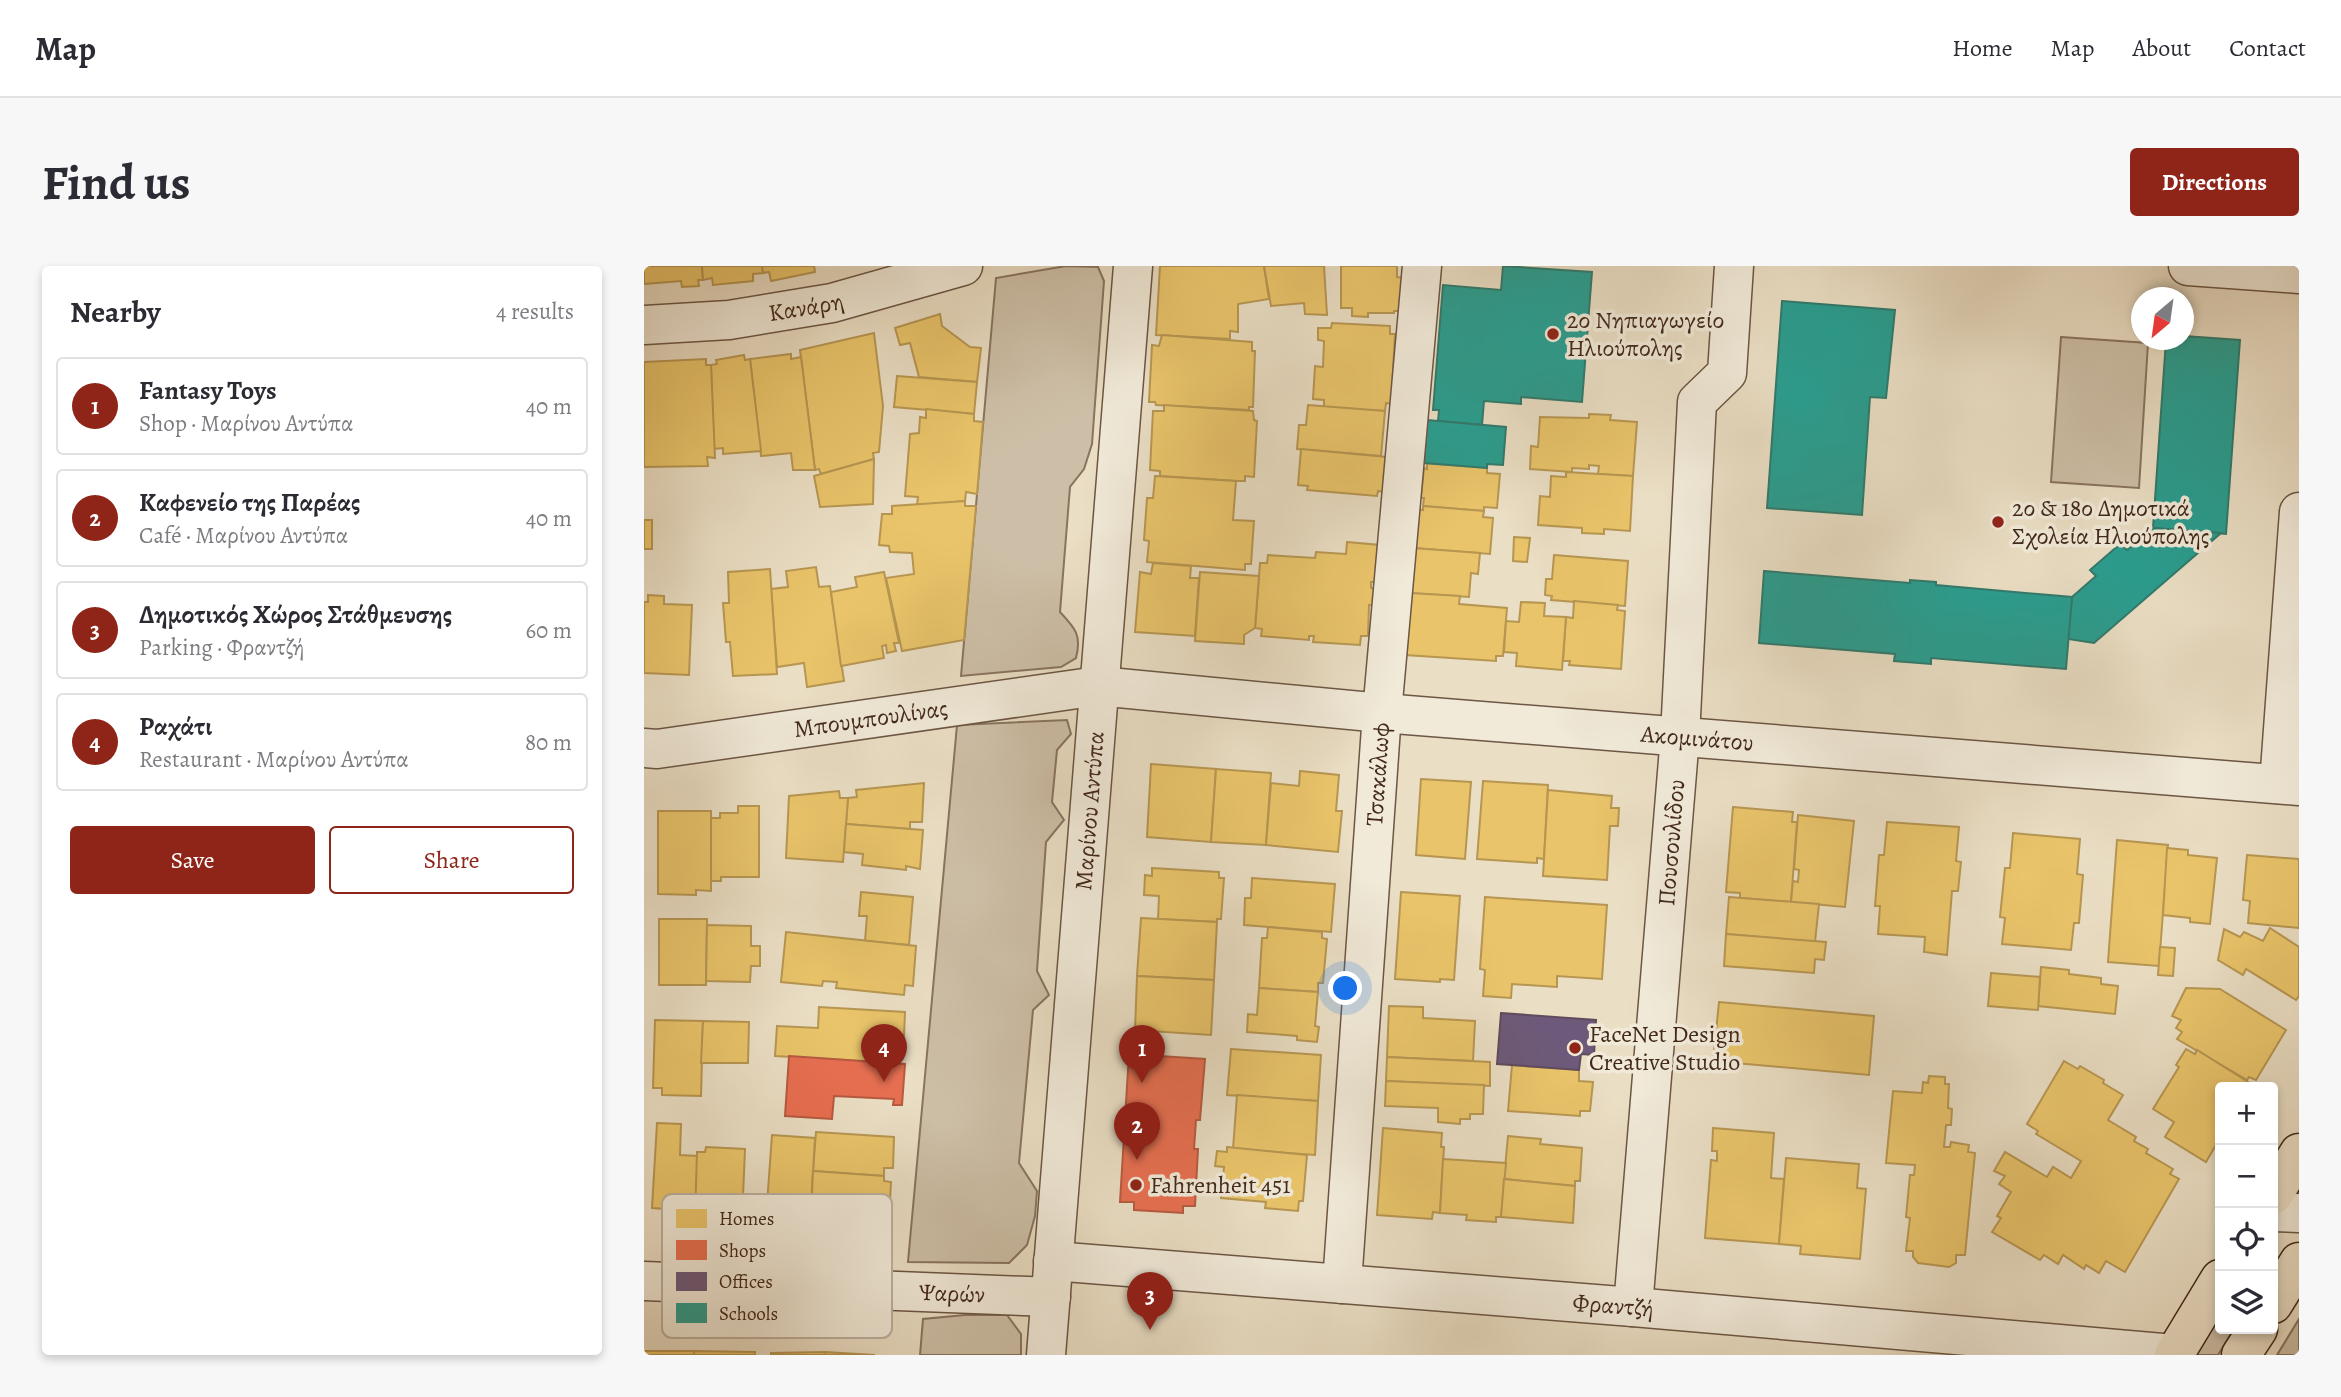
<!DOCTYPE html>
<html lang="en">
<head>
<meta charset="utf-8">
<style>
  :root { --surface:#fff; --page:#f7f7f7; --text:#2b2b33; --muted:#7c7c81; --line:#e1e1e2; --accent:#8f2418 }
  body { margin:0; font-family:Alegreya,serif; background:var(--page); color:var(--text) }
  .controls { position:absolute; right:21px; bottom:21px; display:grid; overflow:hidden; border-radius:7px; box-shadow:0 4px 10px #0003 }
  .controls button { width:63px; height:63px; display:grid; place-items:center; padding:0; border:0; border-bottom:2px solid var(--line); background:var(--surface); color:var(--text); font:35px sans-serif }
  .compass { position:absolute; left:1487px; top:21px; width:63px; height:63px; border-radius:50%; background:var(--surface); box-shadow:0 4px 10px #0003; rotate:209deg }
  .you { position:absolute; left:702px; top:723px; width:24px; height:24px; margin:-18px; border:5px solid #fff; border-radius:50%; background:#1a73e8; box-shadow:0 0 0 10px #1a73e833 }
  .badge { display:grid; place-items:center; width:46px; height:46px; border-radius:50%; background:var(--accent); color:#fff; font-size:23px; font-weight:700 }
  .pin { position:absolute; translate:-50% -58px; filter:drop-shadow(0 2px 4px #0008) }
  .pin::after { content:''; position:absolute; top:37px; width:24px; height:21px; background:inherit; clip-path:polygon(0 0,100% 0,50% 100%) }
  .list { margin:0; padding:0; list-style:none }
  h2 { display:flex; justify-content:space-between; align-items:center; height:91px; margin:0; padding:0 28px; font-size:30px }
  h2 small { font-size:23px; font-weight:400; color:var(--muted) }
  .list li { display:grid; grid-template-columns:46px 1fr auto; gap:21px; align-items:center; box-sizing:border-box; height:98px; margin:0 14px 14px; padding:0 14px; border:2px solid var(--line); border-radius:7px }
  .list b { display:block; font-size:26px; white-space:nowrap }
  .list p { margin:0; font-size:23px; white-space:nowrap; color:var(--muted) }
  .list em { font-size:23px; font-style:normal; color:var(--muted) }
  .actions { display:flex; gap:14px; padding:21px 28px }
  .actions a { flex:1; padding:16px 0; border:2px solid var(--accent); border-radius:7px; text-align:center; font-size:24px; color:var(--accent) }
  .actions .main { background:var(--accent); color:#fff }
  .icon { flex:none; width:38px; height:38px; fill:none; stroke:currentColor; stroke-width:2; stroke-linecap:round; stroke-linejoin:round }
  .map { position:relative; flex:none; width:1655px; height:1089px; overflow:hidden; border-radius:7px }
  header { display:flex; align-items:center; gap:42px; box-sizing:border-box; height:98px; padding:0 35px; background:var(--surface); border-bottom:2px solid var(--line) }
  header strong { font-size:33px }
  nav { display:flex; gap:38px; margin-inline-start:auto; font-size:24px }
  .intro { display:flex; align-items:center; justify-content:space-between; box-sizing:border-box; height:168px; padding:0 42px }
  h1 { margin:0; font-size:49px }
  .button { padding:18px 32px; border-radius:7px; background:var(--accent); color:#fff; font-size:24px; font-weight:700 }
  main { display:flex; gap:42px; padding:0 42px }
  aside { flex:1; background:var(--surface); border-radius:7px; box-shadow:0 4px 10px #0003 }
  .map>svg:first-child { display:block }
  .green { fill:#cdbfa7; stroke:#887460; stroke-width:2 }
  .homes { fill:#e9c46a; stroke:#b79652; stroke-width:2 }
  .shops { fill:#e76f51; stroke:#b65a40; stroke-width:2 }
  .offices { fill:#6d597a; stroke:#604b5d; stroke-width:2 }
  .schools { fill:#2a9d8f; stroke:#317a6c; stroke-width:2 }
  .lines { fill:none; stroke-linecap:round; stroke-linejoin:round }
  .minor-casing { stroke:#6c5644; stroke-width:41 }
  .major-casing { stroke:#422919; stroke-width:41 }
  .minor { stroke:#f1ead9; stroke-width:38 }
  .major { stroke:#eadec4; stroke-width:38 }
  .poi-dot { fill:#8f2418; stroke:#f1ead9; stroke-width:2.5 }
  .labels { text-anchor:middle; stroke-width:7; stroke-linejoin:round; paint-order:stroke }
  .street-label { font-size:24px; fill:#422919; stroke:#f1ead9 }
  .poi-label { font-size:24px; fill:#422919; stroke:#f1ead9; text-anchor:start }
  .key { fill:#f1ead9; stroke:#bcb09f; stroke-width:2 }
  .key-label { font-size:19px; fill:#422919 }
</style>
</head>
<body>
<header>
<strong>Map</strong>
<nav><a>Home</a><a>Map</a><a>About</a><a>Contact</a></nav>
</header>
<div class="intro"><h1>Find us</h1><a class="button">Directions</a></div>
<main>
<aside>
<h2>Nearby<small>4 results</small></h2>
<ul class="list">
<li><span class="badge">1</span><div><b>Fantasy Toys</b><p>Shop · Μαρίνου Αντύπα</p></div><em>40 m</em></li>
<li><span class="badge">2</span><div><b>Καφενείο της Παρέας</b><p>Café · Μαρίνου Αντύπα</p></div><em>40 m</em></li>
<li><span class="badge">3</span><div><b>Δημοτικός Χώρος Στάθμευσης</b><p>Parking · Φραντζή</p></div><em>60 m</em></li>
<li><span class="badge">4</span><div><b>Ραχάτι</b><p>Restaurant · Μαρίνου Αντύπα</p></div><em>80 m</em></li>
</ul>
<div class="actions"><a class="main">Save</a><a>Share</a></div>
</aside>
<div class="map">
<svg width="1655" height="1089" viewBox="0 0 1655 1089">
  <rect width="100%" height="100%" fill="#eadec4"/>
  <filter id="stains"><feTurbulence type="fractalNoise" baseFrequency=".00286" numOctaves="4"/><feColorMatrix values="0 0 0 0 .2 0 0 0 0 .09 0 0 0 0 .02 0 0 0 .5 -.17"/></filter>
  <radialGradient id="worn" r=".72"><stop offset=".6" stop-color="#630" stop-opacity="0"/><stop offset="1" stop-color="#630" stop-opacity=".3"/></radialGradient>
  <g class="green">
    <path d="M422 0 454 1 460 15 448 178 440 203 426 221 416 346C431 362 438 369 432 392L417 401 317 410 352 12Z"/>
    <polygon points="1417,71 1504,77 1495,222 1407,216"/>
    <polygon points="423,454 427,468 413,484 408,536 420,554 402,576 393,705 405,729 389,744 375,897 393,925 391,950 383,979 365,997 264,996 313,459"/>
    <polygon points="1576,1044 1576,1063 1590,1063 1574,1089 1549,1089"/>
    <polygon points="321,1049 363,1049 377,1068 377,1089 276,1089 279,1053"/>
    <polygon points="1655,1053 1655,1089 1633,1089"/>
  </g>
  <g class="homes">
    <polygon points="0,0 58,0 59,14 54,14 55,20 38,21 37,15 0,18"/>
    <polygon points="58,0 118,0 119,7 109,8 109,15 69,19 68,12 59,14"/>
    <polygon points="118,0 170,0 171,6 127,15 125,6 119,7"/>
    <polygon points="516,0 620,0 625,33 594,38 594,66 586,65 586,73 512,69"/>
    <polygon points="620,0 680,0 683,49 661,48 660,37 627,40"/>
    <polygon points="697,0 753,0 753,11 759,12 758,45 750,45 750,47 724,47 724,51 708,50 708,42 697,42"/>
    <polygon points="296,48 298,60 326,81 337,82 333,116 275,111 266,77 256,79 251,62"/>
    <polygon points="688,57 746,60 746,68 751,68 747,138 742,137 741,145 680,142 680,134 669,133 671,100 679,101 680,75 674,74 674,62 687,62"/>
    <polygon points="230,67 239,140 235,186 229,187 230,193 177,208 175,203 171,204 156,84"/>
    <polygon points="518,69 608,76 608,85 611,85 609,141 605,141 605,144 512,139 511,136 505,136 508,79 515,80"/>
    <polygon points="147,88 147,93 157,91 171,204 149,204 147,187 117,190 106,93"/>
    <polygon points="100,89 101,94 106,93 117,185 79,188 79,182 70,183 67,99 73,98 72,94"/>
    <polygon points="62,93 62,99 67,99 71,192 63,191 64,200 0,201 0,96"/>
    <polygon points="253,110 333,116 330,148 250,141"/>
    <polygon points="520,139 609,145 610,154 613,155 610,211 601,210 601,215 592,215 516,210 516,205 506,204 509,145 520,145"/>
    <polygon points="664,139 741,145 737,190 653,183 655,159 662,159"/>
    <polygon points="282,143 330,148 330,155 339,156 333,228 322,226 321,235 273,239 274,231 261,230 266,168 275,167 276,151 282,152"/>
    <polygon points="945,148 967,149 966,154 993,156 989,210 954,208 955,200 945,199 945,203 928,202 928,206 886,203 887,180 894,181 896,151 945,152"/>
    <polygon points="657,183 743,191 740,226 734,225 733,230 663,224 664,220 654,219"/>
    <polygon points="230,193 229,238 176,241 170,210"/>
    <polygon points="783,197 843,202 843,207 856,208 853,242 840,241 840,245 779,240 780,232 777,232 780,202 783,203"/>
    <polygon points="922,206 989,210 986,265 960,263 960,268 938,267 938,262 894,259 896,230 906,231 907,210 922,211"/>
    <polygon points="511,210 592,215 589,254 610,255 607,298 601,298 601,304 503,296 505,275 500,274 503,232 509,232"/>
    <polygon points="321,235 321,240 332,240 320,374 258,385 242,312 270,308 268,287 246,286 245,280 235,279 238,248 248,248 248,240"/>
    <polygon points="779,240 840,245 839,251 849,252 846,288 769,282 771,243 779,244"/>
    <rect x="0" y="254" width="8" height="29"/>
    <polygon points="870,271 886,272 883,296 869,295"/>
    <polygon points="703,276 736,279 733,316 727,316 727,322 733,323 731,340 725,339 724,370 717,370 716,379 669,376 670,370 665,370 665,374 617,370 618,363 611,362 616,297 623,297 624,289 671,292 672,286 702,288"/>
    <polygon points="769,282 836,287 834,308 827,307 825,331 766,327"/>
    <polygon points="910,289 984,295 981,340 907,334 908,330 901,329 902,313 908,313"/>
    <polygon points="509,297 547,300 546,312 555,312 551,370 491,366 496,306 507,308"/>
    <polygon points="172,301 175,321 186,320 200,415 163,421 160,397 133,401 127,323 144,321 142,305"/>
    <polygon points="126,303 133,408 89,410 86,376 82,376 79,337 85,337 84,306"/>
    <polygon points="240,306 255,377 250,377 252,385 243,387 242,379 238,380 240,392 197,400 187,326 213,321 211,311"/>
    <polygon points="556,306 615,310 611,362 600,369 600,378 551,375"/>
    <polygon points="766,327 816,330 815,338 863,342 859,390 852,390 852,395 761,389"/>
    <polygon points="4,329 20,330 20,338 48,339 45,409 0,407 0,336 4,336"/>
    <polygon points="930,335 974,339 973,344 981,345 977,403 925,399 926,395 919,395 922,351 929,352"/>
    <polygon points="877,336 901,337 900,350 922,351 918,404 872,400 873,387 860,386 862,355 875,356"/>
    <polygon points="507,498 572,503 567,576 503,571"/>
    <polygon points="572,503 627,507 622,579 567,576"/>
    <polygon points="656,505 695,509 692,545 698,545 694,586 622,579 627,517 655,520"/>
    <polygon points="777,513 827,516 821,593 772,589"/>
    <polygon points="839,515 904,519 900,593 893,592 893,597 833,593"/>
    <polygon points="280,517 278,556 266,556 266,563 202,558 204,532 213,531 212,524"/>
    <polygon points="904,524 968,530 967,542 975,542 974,560 966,560 963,614 899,610"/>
    <polygon points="195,525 196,532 204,532 199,596 142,592 145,530"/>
    <polygon points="94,540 115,540 115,611 77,611 77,615 67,615 67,552 76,552 76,547 94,547"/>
    <polygon points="1089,541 1149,546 1148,556 1153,556 1147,636 1096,632 1096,627 1082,626"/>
    <polygon points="14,545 67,545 67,625 52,624 52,629 14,628"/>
    <polygon points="1154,549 1210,555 1201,641 1147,636 1149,615 1154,616 1155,604 1150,603"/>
    <polygon points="1243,556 1315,561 1312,595 1317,596 1314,625 1308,625 1303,689 1280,686 1281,671 1234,668 1236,640 1231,640 1235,589 1240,589"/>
    <polygon points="202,558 279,564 276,603 262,600 262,604 218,599 219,588 200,586"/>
    <polygon points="1369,567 1436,573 1433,608 1439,609 1435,657 1430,657 1427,684 1358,678 1361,652 1356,651 1361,602 1366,602"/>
    <polygon points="1473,574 1524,579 1515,700 1464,696"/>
    <polygon points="1523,582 1544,584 1544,589 1573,592 1566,658 1546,656 1546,652 1519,649"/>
    <polygon points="1603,589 1655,593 1655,662 1604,657 1606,635 1599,634"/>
    <polygon points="508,602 575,606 575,612 580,612 577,653 573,653 573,656 514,653 515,630 500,629 501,609 508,610"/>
    <polygon points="608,612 691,618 687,666 600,659 601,632 607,632"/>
    <polygon points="217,626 269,631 265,679 221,675 223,650 215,650"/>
    <polygon points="757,626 816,630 810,714 796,713 796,716 751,713"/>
    <polygon points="841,631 963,639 958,713 913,710 913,721 868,718 867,732 839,730 841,704 836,703"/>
    <polygon points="1085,631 1175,638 1171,676 1082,668"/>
    <polygon points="497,652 573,656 570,714 493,710"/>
    <polygon points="15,653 63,653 62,719 15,719"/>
    <polygon points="63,659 107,660 107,680 116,680 116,700 107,700 106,716 62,715"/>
    <polygon points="624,661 678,666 678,672 683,673 679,717 674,717 674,726 615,722 618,672 623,672"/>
    <polygon points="1626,662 1655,681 1655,730 1652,734 1602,703 1599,709 1574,694 1580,663 1596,671 1600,666 1619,675"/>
    <polygon points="142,666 272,680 269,720 261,719 260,729 192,722 193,716 179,715 178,720 137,716"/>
    <polygon points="1082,668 1182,676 1180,694 1171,693 1170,707 1080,700"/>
    <polygon points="1516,681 1531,682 1529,710 1514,709"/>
    <polygon points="1397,701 1425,704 1425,708 1457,712 1457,718 1474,720 1471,748 1394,740"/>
    <polygon points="1347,707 1396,711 1394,744 1344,740"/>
    <polygon points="493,710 570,714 567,769 491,764"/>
    <polygon points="615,722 674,726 671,760 675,761 673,776 653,774 653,770 603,766 604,748 613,749"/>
    <polygon points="1542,722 1576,723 1642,764 1612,814 1605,811 1603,814 1533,773 1538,766 1532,762 1537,754 1528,750"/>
    <polygon points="1075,736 1230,750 1225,809 1069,795"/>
    <polygon points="745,740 779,741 779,752 831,755 829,795 743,791"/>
    <polygon points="175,741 261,746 259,792 252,791 251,797 131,790 133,760 174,762"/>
    <polygon points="11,754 59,755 57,830 18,829 18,822 9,822"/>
    <polygon points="59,755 105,756 104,797 57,797"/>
    <polygon points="587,783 677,789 674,835 583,829"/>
    <polygon points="1542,783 1551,788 1553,784 1609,819 1608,821 1576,821 1576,872 1562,896 1521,871 1530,856 1509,843 1535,801 1532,799"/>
    <polygon points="743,791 846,796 846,820 742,815"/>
    <polygon points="1420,795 1434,803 1436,800 1460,814 1459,817 1479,829 1464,854 1492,871 1490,875 1504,883 1502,887 1529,903 1526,908 1535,913 1481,1006 1462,995 1455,1007 1442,999 1440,1003 1419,989 1414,998 1400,989 1396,994 1348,966 1357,952 1353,950 1367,926 1355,918 1361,910 1350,905 1361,886 1403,911 1409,901 1427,912 1437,895 1392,868 1394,865 1383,858"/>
    <polygon points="868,799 935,804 935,815 949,816 946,845 936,845 936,850 864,845"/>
    <polygon points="1285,810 1301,811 1301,818 1305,818 1304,842 1308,843 1307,859 1302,859 1300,881 1306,881 1307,876 1325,879 1324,886 1331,887 1321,989 1312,989 1312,997 1305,1001 1274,997 1269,991 1269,985 1262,985 1266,952 1262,951 1266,909 1270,909 1271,899 1242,897 1249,825 1278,827 1279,816 1284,817"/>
    <polygon points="742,815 840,819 839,848 826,848 826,853 816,853 816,858 794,856 794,842 741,840"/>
    <polygon points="593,829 674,835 671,889 589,883"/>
    <polygon points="13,857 37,858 36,889 54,890 51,945 8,942"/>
    <polygon points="739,862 798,867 797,881 800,881 796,947 789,946 788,953 733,949"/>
    <polygon points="1069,862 1130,867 1127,912 1140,913 1135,978 1061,972 1067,894 1073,895 1073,885 1068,885"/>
    <polygon points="172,866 250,871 249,902 240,902 240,910 169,905"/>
    <polygon points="128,869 171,872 166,955 122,952"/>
    <polygon points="864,870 897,873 896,878 938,882 936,915 931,915 931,920 860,913"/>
    <polygon points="62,881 101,883 98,954 51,952 53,886 61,886"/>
    <polygon points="583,881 663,889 659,935 655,935 654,945 621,942 622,936 577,932 580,901 571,900 573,885 583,886"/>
    <polygon points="1142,892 1215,898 1213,922 1222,923 1216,993 1156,988 1157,980 1135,978"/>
    <polygon points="799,893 862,897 857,951 852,951 852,956 822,954 823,949 796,947"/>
    <polygon points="169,905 240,910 240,915 247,916 245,955 218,953 218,960 178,958 178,949 167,949"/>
    <polygon points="860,913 931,920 929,957 857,951"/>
    <rect x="0" y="1085" width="50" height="4"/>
    <polygon points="50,1085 111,1086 111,1089 50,1089"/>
    <polygon points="181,1086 181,1089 127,1089 127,1087"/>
    <polygon points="181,1086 231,1089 181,1089"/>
  </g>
  <g class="shops">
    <polygon points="485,788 561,793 556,854 552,854 550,883 554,883 551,940 539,940 539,947 490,944 490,936 476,936"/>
    <polygon points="145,790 261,798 258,839 249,839 250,833 190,830 188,853 141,850"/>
  </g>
  <polygon class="offices" points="857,747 952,754 950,789 937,788 935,804 853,798"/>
  <g class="schools">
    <polygon points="859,0 948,6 938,136 877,131 877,138 840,135 838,159 794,155 795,144 789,144 799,19 857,24"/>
    <polygon points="1138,35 1251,44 1242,132 1226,131 1218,249 1123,242"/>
    <polygon points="1540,70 1596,74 1582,268 1509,262 1522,74 1540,74"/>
    <polygon points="783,154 862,161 859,199 843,198 843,202 780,197"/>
    <polygon points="1509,262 1577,267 1450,377 1424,373 1428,331 1452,310 1446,304 1476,278 1483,284"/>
    <polygon points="1120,305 1266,317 1266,314 1292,316 1292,319 1428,331 1422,403 1287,392 1287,398 1250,395 1251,388 1115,377"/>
  </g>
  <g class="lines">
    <defs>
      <g id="minor">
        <polyline points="1544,0 1655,8"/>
        <path id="s1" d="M0 59 85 54 188 37 319 0"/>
        <path id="s2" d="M0 482 13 483 454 420 738 447 1655 520"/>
        <polyline points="1635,518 1655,246"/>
        <polyline points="1629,946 1655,947"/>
        <path id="s3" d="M409 995 989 1041 1530 1088"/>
        <path id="s4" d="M0 1015 407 1031"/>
        <path id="s5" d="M698 1018 738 447 778 0"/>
        <path id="s6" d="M989 1041 1036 470 1053 136 1083 107 1090 0"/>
        <path id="s7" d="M402 1089 489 0"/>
      </g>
      <g id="major">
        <polyline points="1629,929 1655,887"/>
        <polyline points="1629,1038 1655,996"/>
        <polyline points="1530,1089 1576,1013"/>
        <polyline points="1597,1089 1614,1063"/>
      </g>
    </defs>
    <use href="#minor" class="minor-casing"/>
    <use href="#major" class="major-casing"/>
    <use href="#minor" class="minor"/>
    <use href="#major" class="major"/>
  </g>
  <g class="poi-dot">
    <circle cx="909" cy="68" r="7"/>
    <circle cx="1354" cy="256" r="7"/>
    <circle cx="931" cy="782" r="7"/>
    <circle cx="492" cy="919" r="7"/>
  </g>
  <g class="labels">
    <g class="street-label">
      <text dy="8" stroke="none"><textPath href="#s1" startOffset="163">Κανάρη</textPath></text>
      <text dy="8" stroke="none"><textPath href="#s2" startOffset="229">Μπουμπουλίνας</textPath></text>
      <text dy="8" stroke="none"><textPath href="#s2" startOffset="1060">Ακομινάτου</textPath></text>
      <text dy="8" stroke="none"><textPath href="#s5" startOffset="511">Τσακάλωφ</textPath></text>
      <text dy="8" stroke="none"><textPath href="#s7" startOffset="546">Μαρίνου Αντύπα</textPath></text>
      <text dy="8" stroke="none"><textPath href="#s6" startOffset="466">Πουσουλίδου</textPath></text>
      <text dy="8" stroke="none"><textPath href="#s4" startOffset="308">Ψαρών</textPath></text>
      <text dy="8" stroke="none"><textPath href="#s3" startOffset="562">Φραντζή</textPath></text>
    </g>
    <g class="poi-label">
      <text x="923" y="62">2ο Νηπιαγωγείο<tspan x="923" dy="28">Ηλιούπολης</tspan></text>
      <text x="1368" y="250">2ο &amp; 18ο Δημοτικά<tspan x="1368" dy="28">Σχολεία Ηλιούπολης</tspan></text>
      <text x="945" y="776">FaceNet Design<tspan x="945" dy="28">Creative Studio</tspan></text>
      <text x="506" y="927">Fahrenheit 451</text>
    </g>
  </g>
  <rect x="18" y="928" width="230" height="144" rx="10" class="key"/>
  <rect x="32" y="943" width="31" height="19" fill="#e9c46a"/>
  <rect x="32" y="974" width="31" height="20" fill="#e76f51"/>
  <rect x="32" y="1006" width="31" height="19" fill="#6d597a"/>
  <rect x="32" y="1037" width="31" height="20" fill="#2a9d8f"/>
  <g class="key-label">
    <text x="75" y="959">Homes</text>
    <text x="75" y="991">Shops</text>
    <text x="75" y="1022">Offices</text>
    <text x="75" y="1054">Schools</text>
  </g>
  <rect width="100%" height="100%" filter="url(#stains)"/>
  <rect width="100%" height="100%" fill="url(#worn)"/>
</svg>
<div class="controls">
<button>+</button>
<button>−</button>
<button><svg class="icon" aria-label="locate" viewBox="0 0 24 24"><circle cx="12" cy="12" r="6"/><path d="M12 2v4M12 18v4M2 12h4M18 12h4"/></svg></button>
<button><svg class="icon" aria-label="layers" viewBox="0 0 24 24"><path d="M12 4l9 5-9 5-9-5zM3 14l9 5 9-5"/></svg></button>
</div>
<svg class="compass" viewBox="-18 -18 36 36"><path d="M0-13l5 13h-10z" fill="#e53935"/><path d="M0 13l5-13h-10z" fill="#7c7c81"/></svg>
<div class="you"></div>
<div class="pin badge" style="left:498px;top:817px">1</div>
<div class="pin badge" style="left:493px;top:894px">2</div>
<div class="pin badge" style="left:506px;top:1064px">3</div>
<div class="pin badge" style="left:240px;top:816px">4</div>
</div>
</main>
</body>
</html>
